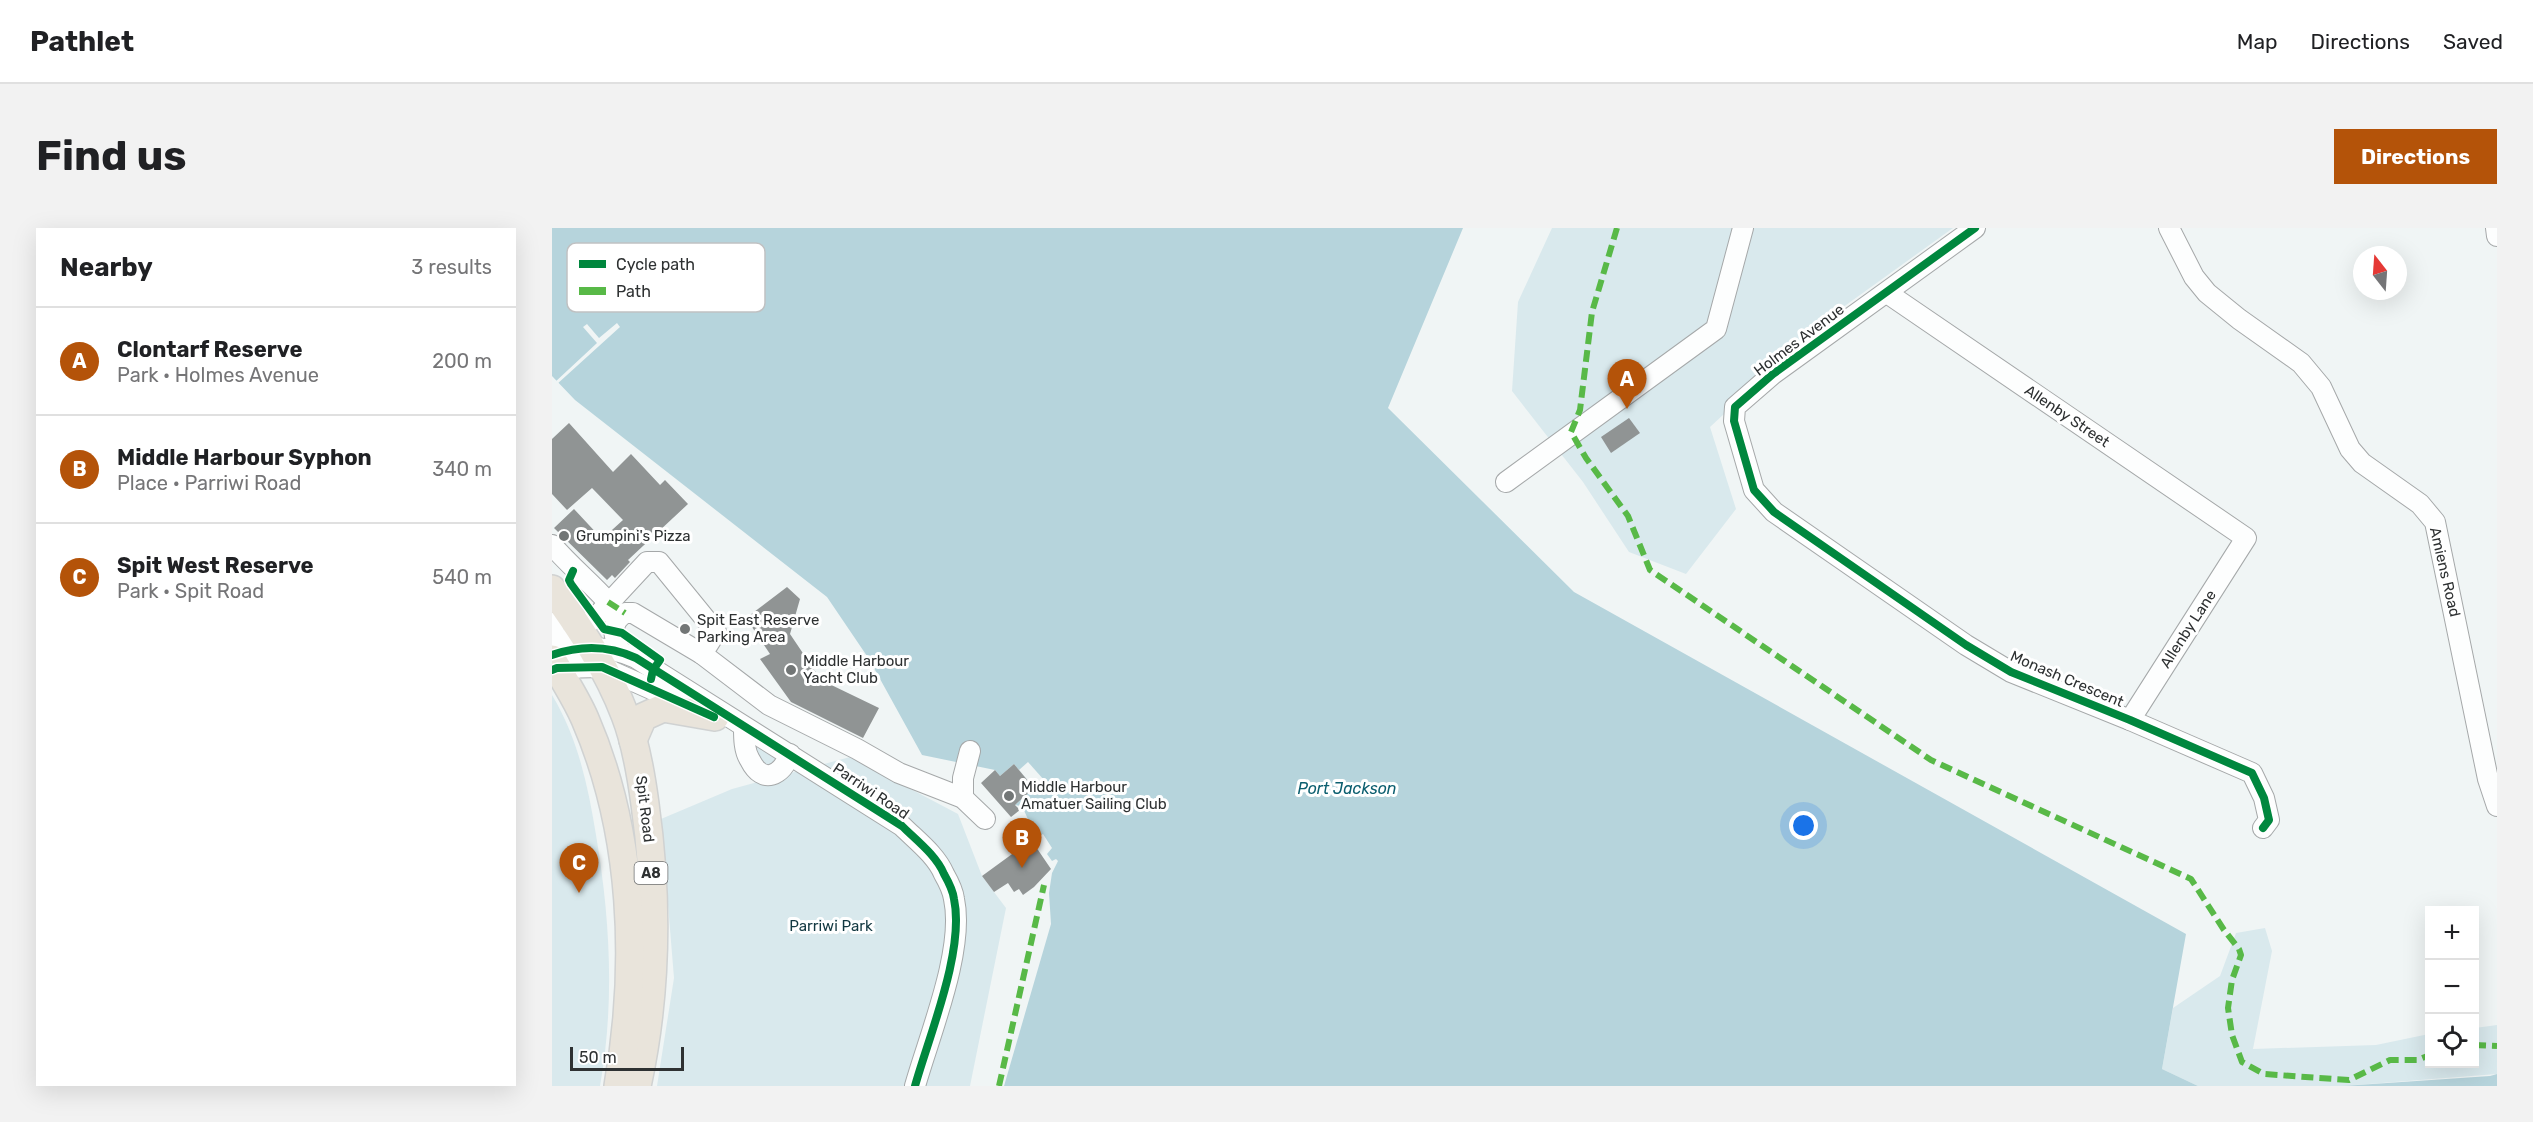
<!DOCTYPE html>
<html lang="en">
<head>
<meta charset="utf-8">
<style>
  :root { --surface:#fff; --page:#f2f2f2; --text:#202124; --muted:#757577; --line:#e0e0e0; --accent:#b45309 }
  body { margin:0; font-family:Rubik,sans-serif; background:var(--page); color:var(--text) }
  .controls { position:absolute; right:18px; bottom:18px; display:grid; overflow:hidden; border-radius:0px; box-shadow:0 6px 24px #0002 }
  .controls button { width:54px; height:54px; display:grid; place-items:center; padding:0; border:0; border-bottom:2px solid var(--line); background:var(--surface); color:var(--text); font:30px sans-serif }
  .compass { position:absolute; left:1801px; top:18px; width:54px; height:54px; border-radius:50%; background:var(--surface); box-shadow:0 6px 24px #0002; rotate:343deg }
  .scale { position:absolute; left:18px; bottom:15px; width:114px; box-sizing:border-box; padding-left:6px; border:3px solid #2e3132; border-top:0; font-size:16px; line-height:21px; white-space:nowrap; color:#2e3132; -webkit-text-stroke:4px #fff; paint-order:stroke }
  .you { position:absolute; left:1252px; top:598px; width:21px; height:21px; margin:-15px; border:4px solid #fff; border-radius:50%; background:#1a73e8; box-shadow:0 0 0 9px #1a73e833 }
  .badge { display:grid; place-items:center; width:39px; height:39px; border-radius:50%; background:var(--accent); color:#fff; font-size:20px; font-weight:700 }
  .pin { position:absolute; translate:-50% -50px; filter:drop-shadow(0 2px 3px #0008) }
  .pin::after { content:''; position:absolute; top:32px; width:21px; height:18px; background:inherit; clip-path:polygon(0 0,100% 0,50% 100%) }
  .list { margin:0; padding:0; list-style:none }
  h2 { display:flex; justify-content:space-between; align-items:center; height:78px; margin:0; padding:0 24px; font-size:26px }
  h2 small { font-size:20px; font-weight:400; color:var(--muted) }
  .list li { display:grid; grid-template-columns:39px 1fr auto; gap:18px; align-items:center; box-sizing:border-box; height:108px; padding:0 24px; border-top:2px solid var(--line) }
  .list b { display:block; font-size:22px; white-space:nowrap }
  .list p { margin:0; font-size:20px; white-space:nowrap; color:var(--muted) }
  .list em { font-size:20px; font-style:normal; color:var(--muted) }
  .icon { flex:none; width:33px; height:33px; fill:none; stroke:currentColor; stroke-width:2; stroke-linecap:round; stroke-linejoin:round }
  .map { position:relative; flex:none; width:1945px; height:858px; overflow:hidden; border-radius:0px }
  header { display:flex; align-items:center; gap:36px; box-sizing:border-box; height:84px; padding:0 30px; background:var(--surface); border-bottom:2px solid var(--line) }
  header strong { font-size:28px }
  nav { display:flex; gap:33px; margin-inline-start:auto; font-size:21px }
  .intro { display:flex; align-items:center; justify-content:space-between; box-sizing:border-box; height:144px; padding:0 36px }
  h1 { margin:0; font-size:42px }
  .button { padding:15px 27px; border-radius:0px; background:var(--accent); color:#fff; font-size:21px; font-weight:700 }
  main { display:flex; gap:36px; padding:0 36px }
  aside { flex:1; background:var(--surface); border-radius:0px; box-shadow:0 6px 24px #0002 }
  .map>svg:first-child { display:block }
  .green { fill:#d9e9ed }
  .water { fill:#b6d4dc }
  .pier { fill:#f0f5f5 }
  .building { fill:#909494 }
  .lines { fill:none; stroke-linecap:round; stroke-linejoin:round }
  .minor-casing { stroke:#a5a8a9; stroke-width:22 }
  .highway-casing { stroke:#d0d2d2; stroke-width:30 }
  .minor { stroke:#fdfefe; stroke-width:20 }
  .highway { stroke:#e9e4db; stroke-width:27 }
  .quiet { stroke:#58b947; stroke-width:6; stroke-dasharray:12 6; stroke-linecap:butt }
  .cycleway-casing { stroke:#fff; stroke-width:11 }
  .cycleway { stroke:#00873e; stroke-width:8 }
  .poi-dot { fill:#727676; stroke:#fff; stroke-width:2 }
  .labels { text-anchor:middle; stroke-width:6; stroke-linejoin:round; paint-order:stroke }
  .shield { fill:#fff; stroke:#6d6f70; stroke-width:1.5 }
  .shield-label { font-size:14px; font-weight:bold; fill:#2e3132 }
  .street-label { font-size:15px; fill:#2e3132; stroke:#fff }
  .poi-label { font-size:15px; fill:#2e3132; stroke:#fff; text-anchor:start }
  .park-label { font-size:15px; fill:#123841; stroke:#fff }
  .water-label { font-size:16px; font-style:italic; fill:#0b5e6f; stroke:#fff }
  .key { fill:#fff; stroke:#c0c1c2; stroke-width:1.5 }
  .key-label { font-size:16px; fill:#2e3132 }
</style>
</head>
<body>
<header>
<strong>Pathlet</strong>
<nav><a>Map</a><a>Directions</a><a>Saved</a></nav>
</header>
<div class="intro"><h1>Find us</h1><a class="button">Directions</a></div>
<main>
<aside>
<h2>Nearby<small>3 results</small></h2>
<ul class="list">
<li><span class="badge">A</span><div><b>Clontarf Reserve</b><p>Park · Holmes Avenue</p></div><em>200 m</em></li>
<li><span class="badge">B</span><div><b>Middle Harbour Syphon</b><p>Place · Parriwi Road</p></div><em>340 m</em></li>
<li><span class="badge">C</span><div><b>Spit West Reserve</b><p>Park · Spit Road</p></div><em>540 m</em></li>
</ul>
</aside>
<div class="map">
<svg width="1945" height="858" viewBox="0 0 1945 858">
  <rect width="100%" height="100%" fill="#f0f5f5"/>
  <g class="green">
    <polygon points="1000,0 1401,0 1276,90 1158,199 1184,281 1134,346 1077,324 1031,254 960,163 966,74"/>
    <path d="M0 467C26 510 36 558 44 607 58 690 63 774 48 858H0Z"/>
    <polygon points="201,516 229,534 211,539"/>
    <polygon points="298,529 406,586 430,648 454,680 418,858 105,858 122,750 109,591 180,561"/>
    <polygon points="1713,700 1720,723 1701,821 1824,817 1877,806 1878,836 1922,836 1923,800 1945,797 1945,846 1791,858 1646,858 1610,841 1621,780 1668,748 1684,705"/>
  </g>
  <g class="water">
    <polygon points="0,0 911,0 836,180 1022,364 1634,706 1610,841 1646,858 452,858 499,696 497,665 500,645 506,633 504,631 500,633 495,626 500,620 491,606 484,610 478,603 480,600 470,578 463,577 482,560 462,536 448,548 443,542 370,527 317,431 275,369 23,172 0,148"/>
    <polygon points="1945,846 1945,858 1791,858 1938,848"/>
  </g>
  <g class="pier">
    <polygon points="65,95 68,99 4,157 2,155 45,115 31,99 35,96 47,110"/>
    <polygon points="476,534 492,552 482,560 467,542"/>
  </g>
  <g class="building">
    <polygon points="1077,190 1088,205 1059,225 1049,209"/>
    <polygon points="17,195 61,244 79,226 108,257 113,252 136,276 76,332 78,334 63,350 60,347 55,352 2,300 22,281 50,311 71,292 40,260 15,282 0,266 0,211"/>
    <polygon points="235,359 248,371 238,406 269,452 327,480 311,510 239,474 208,431 218,426 194,390"/>
    <polygon points="462,536 482,560 463,577 468,582 459,589 429,555 443,542 448,548"/>
    <polygon points="471,600 499,641 482,659 471,667 467,661 462,664 456,655 442,664 430,648 467,621 458,607"/>
  </g>
  <g class="lines">
    <defs>
      <g id="minor">
        <polyline points="1423,0 1221,146 1183,179 1182,193 1202,262 1222,284 1414,417 1459,444 1578,492 1700,545 1712,570 1717,592 1711,600"/>
        <polyline points="1617,0 1642,49 1655,65 1687,91 1749,135 1769,159 1798,221 1810,235 1868,276 1883,294 1936,551 1945,578"/>
        <polyline points="1944,0 1945,8"/>
        <polyline points="1335,65 1694,310 1578,492"/>
        <polyline points="954,254 1164,101 1191,0"/>
        <path d="M0 317C18 338 38 354 56 374"/>
        <polyline points="0,395 7,424 6,437"/>
        <polyline points="18,411 26,401 43,390 95,334 107,334 164,404 150,426"/>
        <path d="M67 422C62 407 57 395 73 385H81L150 426 217 477 305 521 347 545 411 570 433 591"/>
        <path d="M0 427C29 417 56 417 84 430L350 598C364 612 384 627 392 646 396 653 401 663 402 671 413 722 377 808 363 858"/>
        <polyline points="0,442 5,440 50,439 135,477"/>
        <path d="M192 500C192 510 192 523 198 532 211 558 230 547 238 526"/>
        <polyline points="411,570 411,550 418,523"/>
      </g>
      <g id="highway">
        <path d="M0 361C28 400 56 442 73 487 84 515 89 546 93 576 106 669 105 766 85 858"/>
        <path d="M0 431C11 451 24 470 33 491 82 604 87 737 66 858"/>
        <polyline points="81,512 91,489 111,480 163,489"/>
      </g>
    </defs>
    <use href="#minor" class="minor-casing"/>
    <use href="#highway" class="highway-casing"/>
    <use href="#minor" class="minor"/>
    <use href="#highway" class="highway"/>
    <g class="quiet">
      <polyline points="1065,0 1040,84 1028,182 1019,204 1034,230 1076,288 1098,342 1379,532 1639,651 1672,702 1687,721 1689,727 1680,752 1676,780 1680,807 1690,834 1712,846 1797,852 1838,832 1865,832 1878,827"/>
      <polyline points="56,374 73,385"/>
      <polyline points="1922,817 1945,818"/>
      <polyline points="447,858 492,657"/>
    </g>
    <defs>
      <g id="cycleway">
        <polyline points="1423,0 1221,146 1183,179 1182,193 1202,262 1222,284 1414,417 1459,444 1578,492 1700,545 1712,570 1717,592 1711,600"/>
        <polyline points="21,343 17,352 19,356 52,401 70,405 108,432 101,442 99,451"/>
        <path d="M0 427C29 417 56 417 84 430L350 598C364 612 384 627 392 646 396 653 401 663 402 671 413 722 377 808 363 858"/>
        <polyline points="0,442 5,440 50,439 162,489"/>
      </g>
    </defs>
    <use href="#cycleway" class="cycleway-casing"/>
    <use href="#cycleway" class="cycleway"/>
  </g>
  <g class="poi-dot">
    <circle cx="12" cy="308" r="6"/>
    <circle cx="133" cy="401" r="6"/>
    <circle cx="239" cy="442" r="6"/>
    <circle cx="457" cy="568" r="6"/>
  </g>
  <g class="labels">
    <rect class="shield" x="82.5" y="634" width="33" height="22" rx="4.5"/>
    <g class="shield-label">
      <text x="99" y="650">A8</text>
    </g>
    <g class="street-label">
      <text transform="translate(1247 112) rotate(-37)" y="5">Holmes Avenue</text>
      <text transform="translate(1515 188) rotate(34)" y="5">Allenby Street</text>
      <text transform="translate(1893 344) rotate(77)" y="5">Amiens Road</text>
      <text transform="translate(1636 401) rotate(-57)" y="5">Allenby Lane</text>
      <text transform="translate(1515 451) rotate(23)" y="5">Monash Crescent</text>
      <text transform="translate(319 563) rotate(34)" y="5">Parriwi Road</text>
      <text transform="translate(93 581) rotate(83)" y="5">Spit Road</text>
    </g>
    <g class="poi-label">
      <text x="24" y="313">Grumpini's Pizza</text>
      <text x="145" y="397">Spit East Reserve<tspan x="145" dy="17">Parking Area</tspan></text>
      <text x="251" y="438">Middle Harbour<tspan x="251" dy="17">Yacht Club</tspan></text>
      <text x="469" y="564">Middle Harbour<tspan x="469" dy="17">Amatuer Sailing Club</tspan></text>
    </g>
    <g class="park-label">
      <text x="279" y="703">Parriwi Park</text>
    </g>
    <g class="water-label">
      <text x="795" y="566">Port Jackson</text>
    </g>
  </g>
  <rect x="15" y="15" width="198" height="69" rx="9" class="key"/>
  <rect x="27" y="32" width="27" height="8" fill="#00873e"/>
  <rect x="27" y="59" width="27" height="8" fill="#58b947"/>
  <g class="key-label">
    <text x="64" y="42">Cycle path</text>
    <text x="64" y="69">Path</text>
  </g>
</svg>
<div class="controls">
<button>+</button>
<button>−</button>
<button><svg class="icon" aria-label="locate" viewBox="0 0 24 24"><circle cx="12" cy="12" r="6"/><path d="M12 2v4M12 18v4M2 12h4M18 12h4"/></svg></button>
</div>
<svg class="compass" viewBox="-18 -18 36 36"><path d="M0-13l5 13h-10z" fill="#e53935"/><path d="M0 13l5-13h-10z" fill="#757577"/></svg>
<div class="scale">50 m</div>
<div class="you"></div>
<div class="pin badge" style="left:1075px;top:181px">A</div>
<div class="pin badge" style="left:470px;top:640px">B</div>
<div class="pin badge" style="left:27px;top:665px">C</div>
</div>
</main>
</body>
</html>
